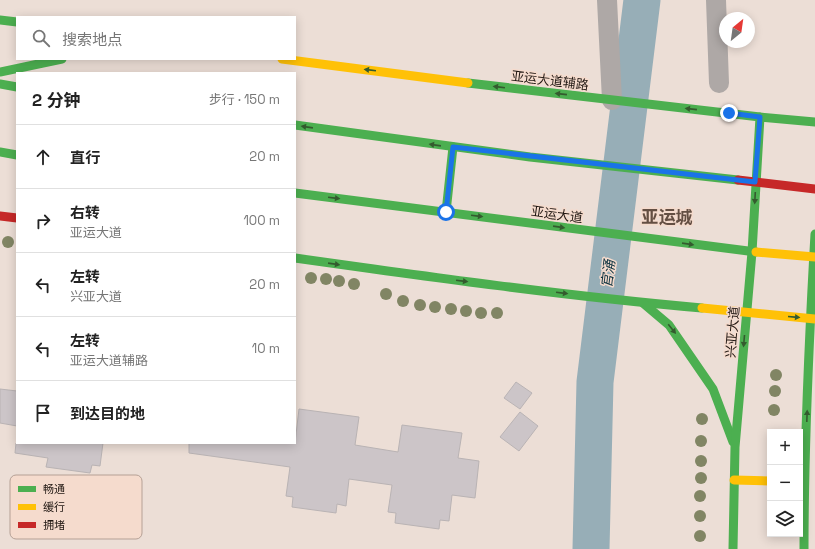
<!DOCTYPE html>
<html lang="zh">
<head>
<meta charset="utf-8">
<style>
  :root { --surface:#fff; --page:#f2f2f2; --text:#222; --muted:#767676; --line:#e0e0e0 }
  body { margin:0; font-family:"Space Grotesk","Noto Sans SC",sans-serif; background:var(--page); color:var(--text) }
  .controls { position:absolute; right:12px; bottom:12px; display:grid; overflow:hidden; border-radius:0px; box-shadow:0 2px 10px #0003 }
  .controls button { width:36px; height:36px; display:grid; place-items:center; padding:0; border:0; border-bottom:1px solid var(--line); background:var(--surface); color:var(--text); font:20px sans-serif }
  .compass { position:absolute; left:719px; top:12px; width:36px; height:36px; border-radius:50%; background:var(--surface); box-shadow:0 2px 10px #0003; rotate:29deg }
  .stop { position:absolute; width:12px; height:12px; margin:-9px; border:3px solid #1a73e8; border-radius:50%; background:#fff }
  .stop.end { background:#1a73e8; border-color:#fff; box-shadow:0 1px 4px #0008 }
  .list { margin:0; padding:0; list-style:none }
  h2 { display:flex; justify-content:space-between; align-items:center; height:52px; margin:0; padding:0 16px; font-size:17px }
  h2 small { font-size:13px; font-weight:400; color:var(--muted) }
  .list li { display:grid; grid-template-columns:26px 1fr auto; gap:12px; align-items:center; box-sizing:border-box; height:64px; padding:0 16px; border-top:1px solid var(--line) }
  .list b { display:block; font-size:15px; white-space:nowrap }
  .list p { margin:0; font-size:13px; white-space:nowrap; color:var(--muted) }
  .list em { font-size:13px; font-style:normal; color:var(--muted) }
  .icon { flex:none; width:22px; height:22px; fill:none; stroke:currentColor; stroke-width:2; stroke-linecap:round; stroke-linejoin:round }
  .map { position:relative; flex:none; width:815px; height:549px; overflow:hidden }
  .search { position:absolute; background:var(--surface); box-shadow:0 2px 10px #0003; left:16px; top:16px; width:280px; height:44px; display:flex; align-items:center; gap:10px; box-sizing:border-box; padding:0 14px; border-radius:0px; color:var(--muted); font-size:15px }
  .panel { position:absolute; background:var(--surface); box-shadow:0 2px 10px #0003; left:16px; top:72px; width:280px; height:372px; border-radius:0px }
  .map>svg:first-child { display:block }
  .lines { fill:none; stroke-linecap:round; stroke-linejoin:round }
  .river { stroke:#97aeb7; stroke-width:37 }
  .building { fill:#ccc5c8; stroke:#b9b3b4 }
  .street { stroke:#aea8a6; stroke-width:20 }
  .fast { stroke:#4caf50; stroke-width:9 }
  .slow { stroke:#ffc107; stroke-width:9 }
  .jam { stroke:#c62828; stroke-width:9 }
  .tree { fill:#818564 }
  .oneway { fill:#345b2e }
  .route { stroke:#1a73e8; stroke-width:5 }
  .labels { text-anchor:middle; stroke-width:3; stroke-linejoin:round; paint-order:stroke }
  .street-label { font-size:13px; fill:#201712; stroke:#f5dbcd }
  .water-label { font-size:14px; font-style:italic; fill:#0f3441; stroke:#f5dbcd }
  .district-label { font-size:17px; font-weight:bold; fill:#644f43; stroke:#f5dbcd }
  .key { fill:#f5dbcd; stroke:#b5a095; stroke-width:1 }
  .key-label { font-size:11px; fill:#201712 }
</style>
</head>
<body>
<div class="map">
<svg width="815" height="549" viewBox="0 0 815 549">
  <rect width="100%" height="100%" fill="#ecded6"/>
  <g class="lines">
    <polyline class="river" points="591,549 595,382 642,0"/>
  </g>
  <g class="building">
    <polygon points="516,382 532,393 520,409 504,398"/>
    <polygon points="0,389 17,391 17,426 0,423"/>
    <polygon points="299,409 359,417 355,445 398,452 402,425 462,433 458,458 479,461 475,498 452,495 449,521 440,520 439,529 395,523 396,513 388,512 392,485 349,479 346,506 337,504 336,513 292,507 293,497 286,496 290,467 189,453 189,443 295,443"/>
    <polygon points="520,412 538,426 519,451 500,437"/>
    <polygon points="16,443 103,443 100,466 92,465 90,473 46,467 48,458 15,453"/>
  </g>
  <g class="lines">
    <g class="street">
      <polyline points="607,0 612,100"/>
      <polyline points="716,0 719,83"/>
    </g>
    <g class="fast">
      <polyline points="0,20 17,22"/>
      <polyline points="0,72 62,59"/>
      <polyline points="468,83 760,117 815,122"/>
      <polyline points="0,84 17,87"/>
      <polyline points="295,125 530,157 738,180"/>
      <polyline points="0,152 17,155"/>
      <polyline points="295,193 756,252"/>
      <polyline points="446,212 453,147"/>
      <path d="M295 258C430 277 566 296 702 308"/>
      <polyline points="643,303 669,325 713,389 733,442"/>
      <polyline points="733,549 735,447 752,252 760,117"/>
      <path d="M804 549C804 444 809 339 815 234"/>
    </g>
    <g class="slow">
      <polyline points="282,59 468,83"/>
      <polyline points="756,252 815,257"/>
      <polyline points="702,308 815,319"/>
      <polyline points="734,480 770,481"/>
    </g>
    <g class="jam">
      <polyline points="738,180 815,189"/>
      <polyline points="0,216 17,218"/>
    </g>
  </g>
  <g class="tree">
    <circle cx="8" cy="242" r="6"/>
    <circle cx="311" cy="278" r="6"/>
    <circle cx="326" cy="279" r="6"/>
    <circle cx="339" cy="281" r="6"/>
    <circle cx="354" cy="284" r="6"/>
    <circle cx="386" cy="294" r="6"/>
    <circle cx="403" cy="301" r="6"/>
    <circle cx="420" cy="305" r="6"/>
    <circle cx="435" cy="307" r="6"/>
    <circle cx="451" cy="309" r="6"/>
    <circle cx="466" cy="311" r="6"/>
    <circle cx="481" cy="313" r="6"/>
    <circle cx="497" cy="313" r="6"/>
    <circle cx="776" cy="375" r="6"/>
    <circle cx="775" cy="391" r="6"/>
    <circle cx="774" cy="410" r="6"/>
    <circle cx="702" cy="419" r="6"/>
    <circle cx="701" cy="441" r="6"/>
    <circle cx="701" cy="461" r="6"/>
    <circle cx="701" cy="478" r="6"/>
    <circle cx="700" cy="496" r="6"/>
    <circle cx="700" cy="516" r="6"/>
    <circle cx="700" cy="536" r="6"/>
  </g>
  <defs><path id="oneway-solid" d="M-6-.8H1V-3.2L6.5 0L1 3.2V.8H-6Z"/></defs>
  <g class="oneway">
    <use href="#oneway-solid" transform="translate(370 70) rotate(-173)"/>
    <use href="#oneway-solid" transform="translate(499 87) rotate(-173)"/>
    <use href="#oneway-solid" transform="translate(561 94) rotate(-174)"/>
    <use href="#oneway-solid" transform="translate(691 109) rotate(-174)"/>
    <use href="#oneway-solid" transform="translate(307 127) rotate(-172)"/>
    <use href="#oneway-solid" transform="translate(435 145) rotate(-172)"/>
    <use href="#oneway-solid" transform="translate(334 198) rotate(7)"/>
    <use href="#oneway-solid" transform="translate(755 198) rotate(93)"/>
    <use href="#oneway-solid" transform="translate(477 216) rotate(7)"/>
    <use href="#oneway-solid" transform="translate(559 227) rotate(8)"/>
    <use href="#oneway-solid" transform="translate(688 244) rotate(8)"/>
    <use href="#oneway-solid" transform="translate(334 264) rotate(8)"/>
    <use href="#oneway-solid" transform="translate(462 281) rotate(7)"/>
    <use href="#oneway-solid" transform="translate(562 293) rotate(7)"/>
    <use href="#oneway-solid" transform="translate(794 317) rotate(5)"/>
    <use href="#oneway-solid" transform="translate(672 329) rotate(51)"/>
    <use href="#oneway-solid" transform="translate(744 341) rotate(95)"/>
    <use href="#oneway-solid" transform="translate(807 416) rotate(-88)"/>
  </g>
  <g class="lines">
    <polyline class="route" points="446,212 453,147 755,182 760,117 729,113"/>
  </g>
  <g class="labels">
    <g class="street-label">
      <text transform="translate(550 80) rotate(7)" y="5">亚运大道辅路</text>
      <text transform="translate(557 214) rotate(8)" y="5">亚运大道</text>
      <text transform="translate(732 332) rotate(-85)" y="5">兴亚大道</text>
    </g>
    <g class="water-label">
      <text transform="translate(608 274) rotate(-83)" y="5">官涌</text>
    </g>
    <g class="district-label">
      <text x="667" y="223">亚运城</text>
    </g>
  </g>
  <rect x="10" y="475" width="132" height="64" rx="6" class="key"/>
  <rect x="18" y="486" width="18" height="6" fill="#4caf50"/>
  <rect x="18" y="504" width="18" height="6" fill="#ffc107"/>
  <rect x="18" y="522" width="18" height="6" fill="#c62828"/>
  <g class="key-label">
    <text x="43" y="493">畅通</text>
    <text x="43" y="511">缓行</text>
    <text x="43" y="529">拥堵</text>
  </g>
</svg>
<div class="controls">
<button>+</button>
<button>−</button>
<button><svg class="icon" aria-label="layers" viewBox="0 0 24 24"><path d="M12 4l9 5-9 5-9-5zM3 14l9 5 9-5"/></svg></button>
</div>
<svg class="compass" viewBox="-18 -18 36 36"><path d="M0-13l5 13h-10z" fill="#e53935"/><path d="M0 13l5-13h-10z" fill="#767676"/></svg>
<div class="stop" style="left:446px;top:212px"></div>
<div class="stop end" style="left:729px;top:113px"></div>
<div class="search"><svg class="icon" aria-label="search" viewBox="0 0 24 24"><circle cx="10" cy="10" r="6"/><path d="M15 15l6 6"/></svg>搜索地点</div>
<section class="panel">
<h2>2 分钟<small>步行 · 150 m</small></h2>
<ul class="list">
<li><svg class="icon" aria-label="ahead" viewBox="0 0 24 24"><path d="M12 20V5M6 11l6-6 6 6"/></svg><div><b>直行</b></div><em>20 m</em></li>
<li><svg class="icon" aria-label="right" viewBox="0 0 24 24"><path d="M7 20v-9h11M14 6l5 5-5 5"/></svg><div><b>右转</b><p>亚运大道</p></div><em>100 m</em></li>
<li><svg class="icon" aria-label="left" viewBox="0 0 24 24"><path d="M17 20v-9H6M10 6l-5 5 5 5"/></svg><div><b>左转</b><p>兴亚大道</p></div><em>20 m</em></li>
<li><svg class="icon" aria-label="left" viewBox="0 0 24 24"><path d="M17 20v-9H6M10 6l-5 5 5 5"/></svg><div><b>左转</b><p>亚运大道辅路</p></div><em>10 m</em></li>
<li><svg class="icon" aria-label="arrive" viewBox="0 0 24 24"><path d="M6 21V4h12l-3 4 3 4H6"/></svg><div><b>到达目的地</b></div></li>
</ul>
</section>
</div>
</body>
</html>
